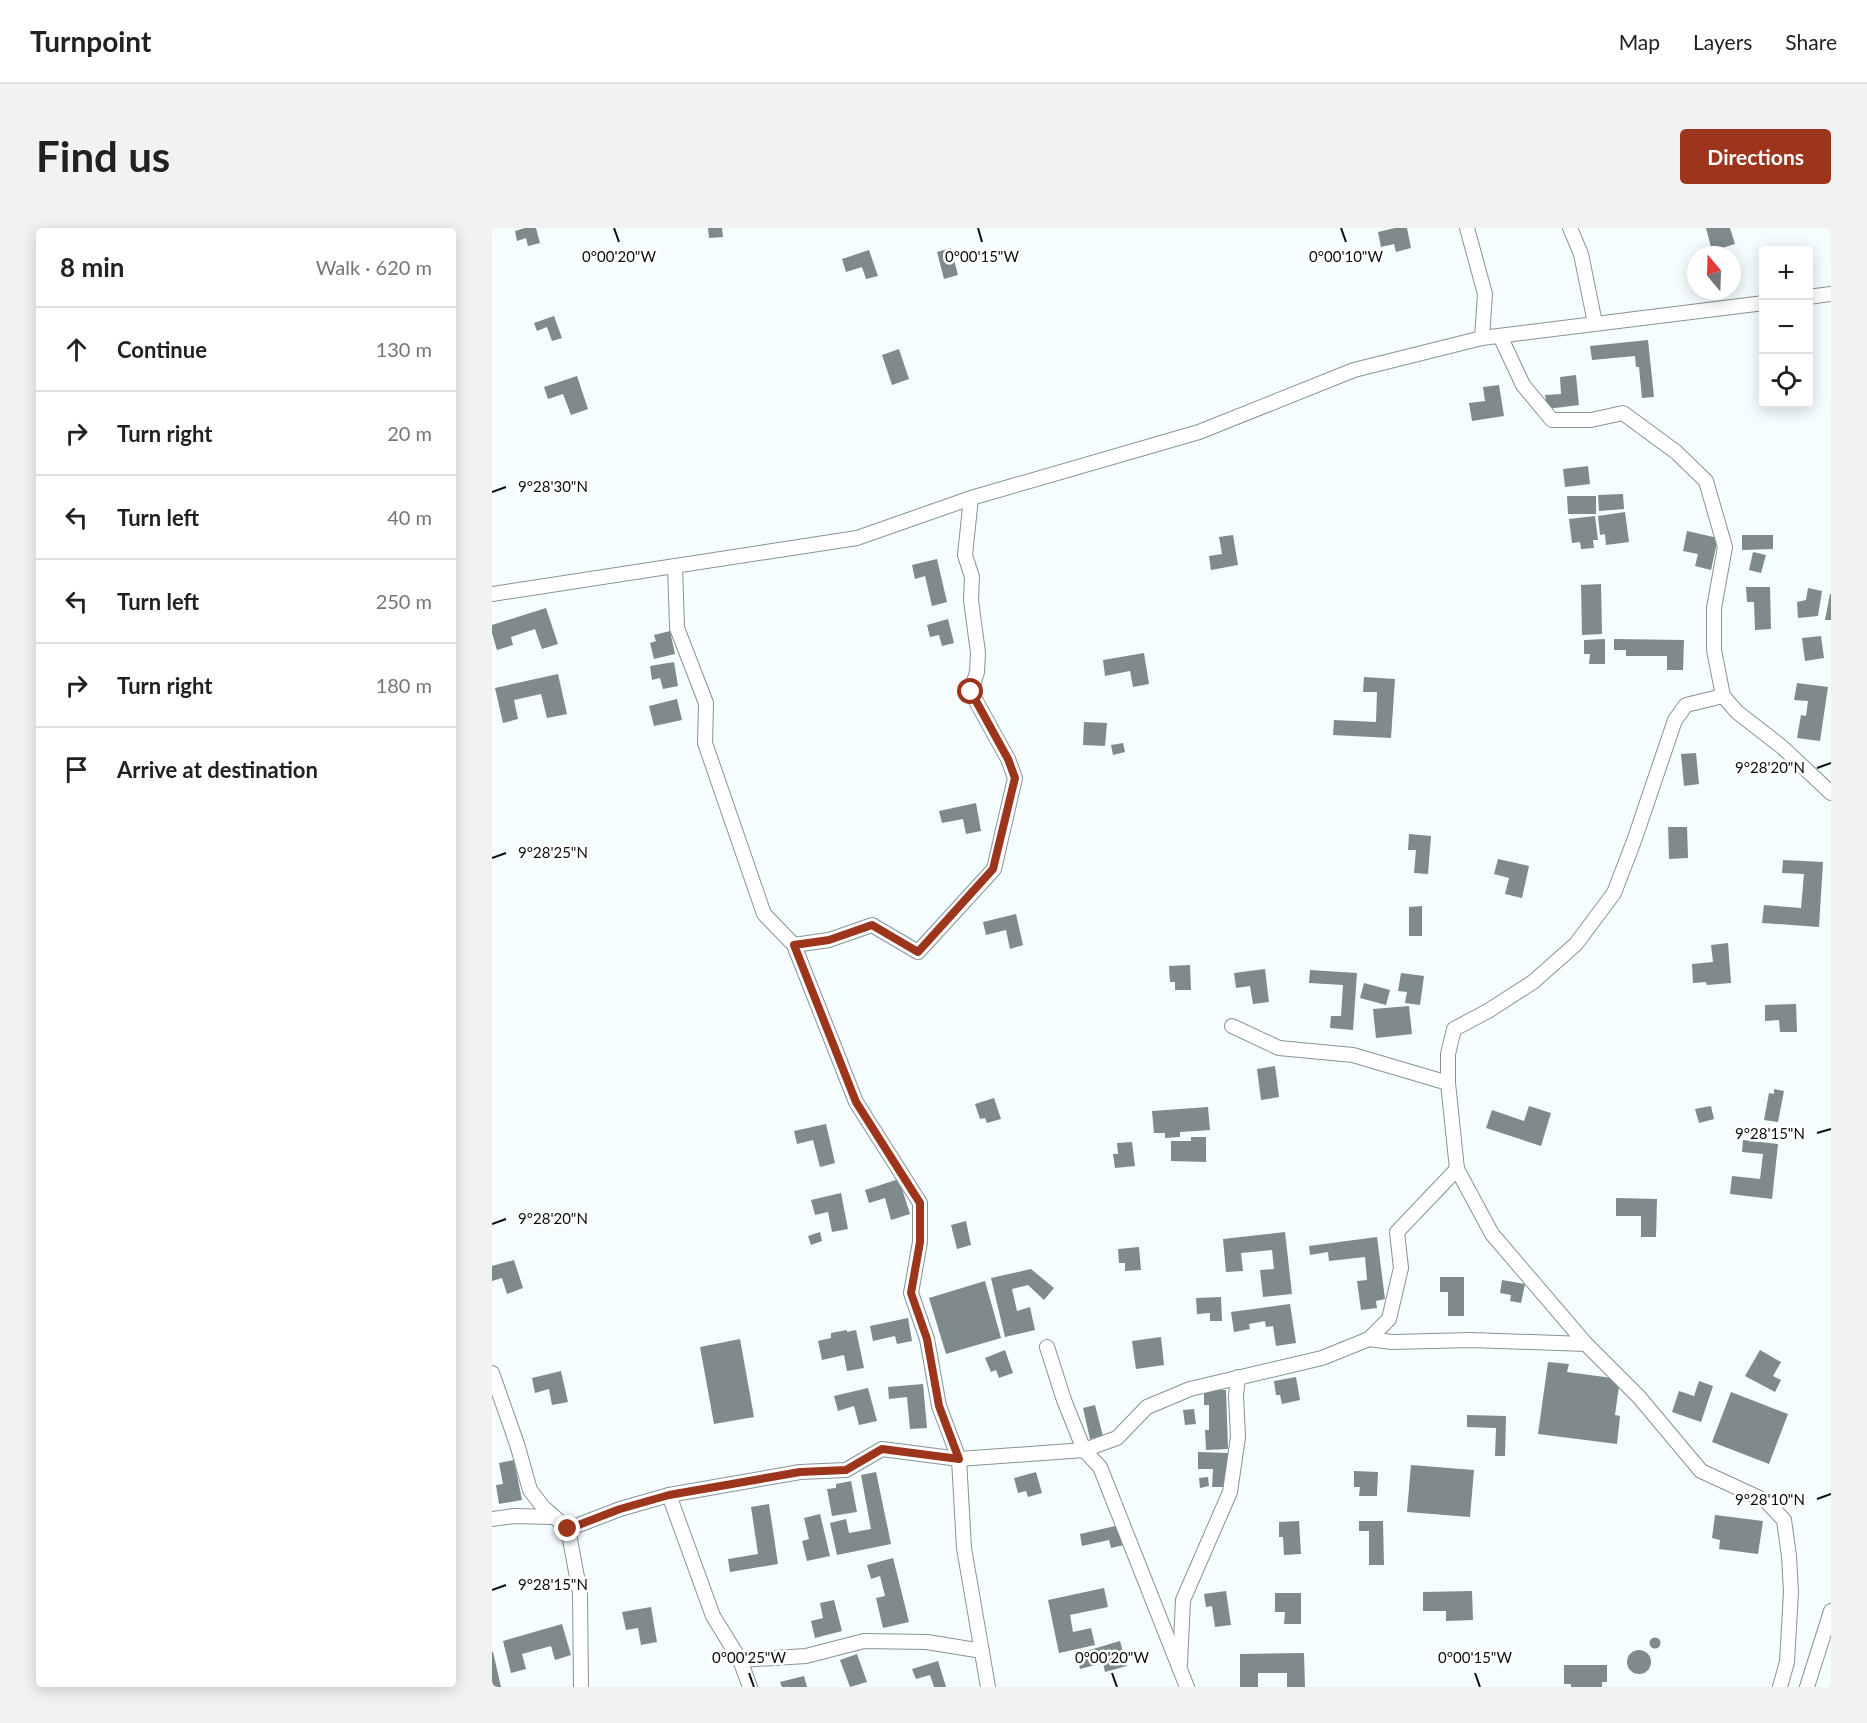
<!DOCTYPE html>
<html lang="en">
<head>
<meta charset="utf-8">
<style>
  :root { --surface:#fff; --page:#f2f2f2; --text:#202124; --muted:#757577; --line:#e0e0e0; --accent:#9d351c }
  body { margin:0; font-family:Lato,sans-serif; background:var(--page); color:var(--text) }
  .controls { position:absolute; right:18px; top:18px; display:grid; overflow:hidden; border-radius:6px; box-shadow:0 3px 15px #0003 }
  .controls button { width:54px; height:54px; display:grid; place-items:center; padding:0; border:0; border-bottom:2px solid var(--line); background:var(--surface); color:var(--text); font:30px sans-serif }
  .compass { position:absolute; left:1195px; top:18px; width:54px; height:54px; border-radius:50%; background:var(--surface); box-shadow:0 3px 15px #0003; rotate:341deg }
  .stop { position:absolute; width:18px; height:18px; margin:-14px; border:4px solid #9d351c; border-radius:50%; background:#fff }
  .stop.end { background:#9d351c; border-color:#fff; box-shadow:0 2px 6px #0008 }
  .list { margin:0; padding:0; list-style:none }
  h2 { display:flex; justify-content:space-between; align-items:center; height:78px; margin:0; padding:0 24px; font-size:26px }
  h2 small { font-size:20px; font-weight:400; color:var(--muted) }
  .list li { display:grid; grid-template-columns:39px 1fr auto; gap:18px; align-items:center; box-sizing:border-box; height:84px; padding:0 24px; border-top:2px solid var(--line) }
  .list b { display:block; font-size:22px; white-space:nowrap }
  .list em { font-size:20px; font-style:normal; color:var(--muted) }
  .icon { flex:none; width:33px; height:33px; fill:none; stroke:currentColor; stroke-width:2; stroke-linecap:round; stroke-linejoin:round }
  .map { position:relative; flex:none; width:1339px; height:1459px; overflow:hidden; border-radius:6px }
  header { display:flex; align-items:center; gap:36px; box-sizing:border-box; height:84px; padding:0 30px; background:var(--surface); border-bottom:2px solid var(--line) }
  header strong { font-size:28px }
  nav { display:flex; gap:33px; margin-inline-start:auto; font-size:21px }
  .intro { display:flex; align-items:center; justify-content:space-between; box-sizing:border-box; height:144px; padding:0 36px }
  h1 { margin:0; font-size:42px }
  .button { padding:15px 27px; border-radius:6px; background:var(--accent); color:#fff; font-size:21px; font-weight:700 }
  main { display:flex; gap:36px; padding:0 36px }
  aside { flex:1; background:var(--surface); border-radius:6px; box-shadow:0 3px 15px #0003 }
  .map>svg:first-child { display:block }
  .building { fill:#7e8a8c }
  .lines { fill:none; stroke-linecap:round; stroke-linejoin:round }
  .minor-casing { stroke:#889396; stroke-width:16 }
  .minor { stroke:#fff; stroke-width:14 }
  .route { stroke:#9d351c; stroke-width:8 }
  .ticks { fill:none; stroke:#0a0e0f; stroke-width:2 }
  .ticks-label { font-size:15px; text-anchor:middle; fill:#0a0e0f; stroke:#fff; stroke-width:5; stroke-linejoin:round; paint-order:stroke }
</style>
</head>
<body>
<header>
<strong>Turnpoint</strong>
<nav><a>Map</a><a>Layers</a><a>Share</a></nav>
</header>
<div class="intro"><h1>Find us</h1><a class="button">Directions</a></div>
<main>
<aside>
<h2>8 min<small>Walk · 620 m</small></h2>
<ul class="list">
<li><svg class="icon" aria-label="ahead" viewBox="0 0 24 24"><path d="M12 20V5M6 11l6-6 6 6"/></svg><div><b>Continue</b></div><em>130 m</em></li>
<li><svg class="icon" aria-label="right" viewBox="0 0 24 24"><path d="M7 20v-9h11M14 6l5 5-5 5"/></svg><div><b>Turn right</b></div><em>20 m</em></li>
<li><svg class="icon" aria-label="left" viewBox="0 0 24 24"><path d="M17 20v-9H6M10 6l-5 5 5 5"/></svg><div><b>Turn left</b></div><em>40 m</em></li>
<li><svg class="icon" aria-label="left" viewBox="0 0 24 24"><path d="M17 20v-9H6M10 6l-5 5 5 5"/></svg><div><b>Turn left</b></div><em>250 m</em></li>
<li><svg class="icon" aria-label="right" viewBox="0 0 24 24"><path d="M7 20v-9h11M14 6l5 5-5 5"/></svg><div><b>Turn right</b></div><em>180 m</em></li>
<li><svg class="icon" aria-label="arrive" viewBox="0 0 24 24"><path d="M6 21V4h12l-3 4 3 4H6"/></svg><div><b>Arrive at destination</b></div></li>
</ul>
</aside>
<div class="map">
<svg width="1339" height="1459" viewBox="0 0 1339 1459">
  <rect width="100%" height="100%" fill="#f5fdfe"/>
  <g class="building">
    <polygon points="33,0 44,0 48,15 36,18 34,10 25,13 23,3"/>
    <polygon points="216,0 230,0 231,9 217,10"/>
    <polygon points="903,0 915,0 919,20 904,24 902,16 889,19 886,4"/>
    <polygon points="1214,0 1238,0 1243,16 1220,23"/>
    <polygon points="459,20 466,47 452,51 445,24"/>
    <polygon points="377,22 386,48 374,51 370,39 354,44 350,31"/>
    <polygon points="62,88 70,110 60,113 55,99 45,103 42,95"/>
    <polygon points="1156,112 1162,169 1150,170 1147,139 1144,139 1143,128 1100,132 1098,118"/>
    <polygon points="407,121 417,151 400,157 390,127"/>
    <polygon points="1084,147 1087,177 1055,181 1053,167 1069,166 1068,149"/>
    <polygon points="85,148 96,181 79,187 71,166 56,171 52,159"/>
    <polygon points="1007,157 1012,188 980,193 977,175 993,173 991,159"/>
    <polygon points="1096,238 1098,256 1073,259 1071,241"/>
    <polygon points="1131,266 1132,281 1107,283 1106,267"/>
    <polygon points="1075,268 1104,268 1104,286 1076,286"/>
    <polygon points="1133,284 1137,314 1114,317 1113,306 1108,307 1106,288"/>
    <polygon points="1103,288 1106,312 1101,312 1102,320 1089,321 1088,314 1080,315 1077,291"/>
    <polygon points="1195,303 1226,310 1219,342 1203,338 1206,326 1191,323"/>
    <polygon points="741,307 746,337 719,342 717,328 730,326 727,309"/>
    <polygon points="1250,307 1281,307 1281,321 1250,322"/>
    <polygon points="1261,324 1274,327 1269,345 1257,342"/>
    <polygon points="445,331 455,374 440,378 433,348 423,351 420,337"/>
    <polygon points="1109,356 1110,406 1090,407 1089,357"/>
    <polygon points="1254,359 1278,359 1279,401 1263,402 1262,374 1255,374"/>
    <polygon points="1316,360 1330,363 1326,388 1306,390 1305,374 1314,372"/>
    <polygon points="1338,366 1339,366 1339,392 1333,392"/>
    <polygon points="54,380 66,416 50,421 43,401 19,409 21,417 5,422 0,405 0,397"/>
    <polygon points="456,391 462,415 450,418 447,407 438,409 435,397"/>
    <polygon points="178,403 183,426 162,431 158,415 164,413 162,407"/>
    <polygon points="1329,408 1332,430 1313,433 1310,410"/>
    <polygon points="1113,411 1113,436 1097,436 1098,426 1092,426 1092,412"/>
    <polygon points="1122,411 1192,412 1191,442 1175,442 1175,428 1134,428 1134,422 1122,422"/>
    <polygon points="652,425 657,456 641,459 638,443 613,448 611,432"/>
    <polygon points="182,434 186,458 171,461 168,450 160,452 158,438"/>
    <polygon points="66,446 75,486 55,490 49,466 22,472 26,491 11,495 3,460"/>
    <polygon points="872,449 903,451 899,510 841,507 842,492 884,494 885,464 871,464"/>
    <polygon points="1305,455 1336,459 1328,513 1305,510 1309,487 1314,488 1316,473 1302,472"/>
    <polygon points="185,471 190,492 162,498 157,478"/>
    <polygon points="592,494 615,495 613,518 591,517"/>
    <polygon points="631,515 633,524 621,527 619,517"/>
    <polygon points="1204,525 1207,556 1192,558 1189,526"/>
    <polygon points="484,575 489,603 474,606 471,591 450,595 447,583"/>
    <polygon points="1176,599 1195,599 1196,630 1177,631"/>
    <polygon points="917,606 939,608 936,646 922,645 924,622 916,622"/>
    <polygon points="1006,631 1037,638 1030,670 1013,666 1017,650 1002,646"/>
    <polygon points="1291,632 1331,634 1327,699 1270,695 1272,677 1309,680 1312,646 1290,645"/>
    <polygon points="930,678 930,708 917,708 917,679"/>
    <polygon points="524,686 531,717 518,721 514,702 494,707 491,694"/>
    <polygon points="1236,715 1239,755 1215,757 1214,754 1201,755 1200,736 1221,734 1219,717"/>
    <polygon points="698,737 699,762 683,762 683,754 678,754 677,738"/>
    <polygon points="773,741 777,774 761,776 758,758 744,760 742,745"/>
    <polygon points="818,742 865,745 861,802 838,800 839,788 849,788 851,757 817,755"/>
    <polygon points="909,745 932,748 928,777 913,775 915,764 906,763"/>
    <polygon points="872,755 898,762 894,777 868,770"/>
    <polygon points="1304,776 1305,804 1288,804 1287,792 1273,793 1273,777"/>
    <polygon points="917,778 920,806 884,810 881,781"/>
    <polygon points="783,838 787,869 769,872 765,841"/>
    <polygon points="1282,861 1292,863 1286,894 1272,892 1277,865 1282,866"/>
    <polygon points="502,870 509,891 495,895 493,890 488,891 483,876"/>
    <polygon points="1037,878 1059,885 1049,918 994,900 1000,882 1032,893"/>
    <polygon points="1219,878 1222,891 1207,895 1203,881"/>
    <polygon points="716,879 718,902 688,904 688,909 673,910 673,905 662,905 660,883"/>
    <polygon points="334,896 343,935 328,939 321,912 305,916 302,903"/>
    <polygon points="699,909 714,909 714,934 679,933 679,913 699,913"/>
    <polygon points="1251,912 1286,916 1280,971 1238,966 1240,948 1268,951 1271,926 1250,924"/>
    <polygon points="640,914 643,938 623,940 621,926 626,926 625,915"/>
    <polygon points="407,951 418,986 399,992 393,970 377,975 373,962"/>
    <polygon points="349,965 356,1001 340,1004 336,984 323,987 319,972"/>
    <polygon points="1124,970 1165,971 1164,1009 1149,1009 1149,988 1124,988"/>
    <polygon points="474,993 479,1017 465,1021 459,997"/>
    <polygon points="328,1004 330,1013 319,1017 316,1008"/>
    <polygon points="793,1004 800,1066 771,1069 768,1042 782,1041 780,1022 749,1025 751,1043 734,1044 731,1011"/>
    <polygon points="885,1009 893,1071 884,1073 885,1080 869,1082 865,1053 875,1052 873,1029 837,1033 836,1024 818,1027 817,1018"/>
    <polygon points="647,1019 649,1042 633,1043 633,1035 627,1035 626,1021"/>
    <polygon points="22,1032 31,1060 15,1066 10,1050 0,1053 0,1038"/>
    <polygon points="539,1041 562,1060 552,1072 536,1057 520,1061 525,1083 538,1079 543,1102 513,1109 499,1050"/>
    <polygon points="948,1049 972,1049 972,1088 956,1088 956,1064 948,1064"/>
    <polygon points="1010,1052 1033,1056 1029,1075 1018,1073 1019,1067 1008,1065"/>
    <polygon points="493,1053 509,1110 454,1126 437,1070"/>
    <polygon points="729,1069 730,1093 718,1093 718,1085 705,1086 704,1070"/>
    <polygon points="798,1076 804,1115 784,1118 781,1098 774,1099 773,1093 757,1096 758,1101 742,1104 739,1084"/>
    <polygon points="416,1090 420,1113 405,1116 403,1108 381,1113 378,1098"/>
    <polygon points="355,1102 355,1104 364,1102 372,1140 355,1143 352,1127 330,1132 326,1113 339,1110 339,1105"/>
    <polygon points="669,1109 672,1137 644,1141 640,1113"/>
    <polygon points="248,1111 262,1189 222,1196 208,1119"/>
    <polygon points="513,1122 521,1145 507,1150 504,1142 499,1144 493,1130"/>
    <polygon points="1268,1122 1289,1134 1281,1148 1289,1152 1283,1164 1253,1148"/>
    <polygon points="1056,1134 1077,1136 1075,1144 1128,1151 1123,1187 1128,1188 1125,1216 1046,1206"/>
    <polygon points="69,1143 76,1174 60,1177 57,1161 43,1165 40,1150"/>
    <polygon points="804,1149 808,1172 790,1176 788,1167 784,1167 782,1153"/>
    <polygon points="1207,1153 1221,1158 1209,1194 1180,1184 1187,1163 1202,1168"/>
    <polygon points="431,1156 435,1200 418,1201 415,1169 397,1171 396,1159"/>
    <polygon points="376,1160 385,1193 367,1197 362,1178 346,1183 342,1168"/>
    <polygon points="712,1162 734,1162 736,1221 714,1222 713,1202 717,1202 717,1177 712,1177"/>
    <polygon points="1239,1164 1296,1186 1277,1236 1220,1214"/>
    <polygon points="603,1177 611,1208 598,1211 591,1180"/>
    <polygon points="702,1181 704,1196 693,1197 691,1182"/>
    <polygon points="975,1187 1014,1188 1013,1228 1003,1228 1004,1200 975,1199"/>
    <polygon points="706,1224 737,1225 736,1259 720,1259 721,1241 706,1241"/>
    <polygon points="22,1232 30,1272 7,1276 4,1257 11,1256 7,1235"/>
    <polygon points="919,1237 982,1242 978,1289 915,1284"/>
    <polygon points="862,1243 886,1244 885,1268 867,1268 868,1259 862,1259"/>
    <polygon points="384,1244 399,1316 345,1327 338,1295 354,1291 357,1305 379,1301 369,1247"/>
    <polygon points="544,1244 550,1265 536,1269 534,1263 526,1265 522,1250"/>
    <polygon points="716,1249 717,1258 708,1260 707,1250"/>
    <polygon points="359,1253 365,1284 340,1288 335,1261 344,1260 344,1256"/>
    <polygon points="277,1276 286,1336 238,1344 236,1331 266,1326 259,1279"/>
    <polygon points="328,1286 338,1328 315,1333 310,1313 317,1311 312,1290"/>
    <polygon points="1223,1287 1271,1293 1266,1326 1227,1321 1228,1312 1220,1310"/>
    <polygon points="807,1293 809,1326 792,1327 791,1309 787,1309 787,1294"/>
    <polygon points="867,1293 891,1293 892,1337 877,1337 877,1303 867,1303"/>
    <polygon points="628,1297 632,1317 619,1320 617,1312 590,1318 588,1306"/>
    <polygon points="401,1330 417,1394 391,1400 384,1370 393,1368 388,1348 379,1351 375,1337"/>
    <polygon points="612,1360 616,1379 578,1387 581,1404 599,1400 603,1417 567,1425 556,1372"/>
    <polygon points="734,1363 739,1397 723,1399 720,1378 714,1379 712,1366"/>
    <polygon points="980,1363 981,1392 954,1393 954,1383 931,1383 931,1364"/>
    <polygon points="783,1365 809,1365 809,1396 792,1396 793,1384 783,1384"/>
    <polygon points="342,1372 350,1403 323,1410 319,1393 331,1390 328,1375"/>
    <polygon points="159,1379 165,1414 149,1417 146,1400 134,1402 130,1384"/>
    <polygon points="70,1396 79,1427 63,1432 59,1418 30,1426 34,1441 19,1445 11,1413"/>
    <circle cx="1163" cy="1415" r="5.5"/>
    <polygon points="628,1413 635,1438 613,1444 611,1435 588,1441 584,1426"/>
    <circle cx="1147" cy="1434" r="12"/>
    <polygon points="0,1424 1,1424 9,1459 0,1459"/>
    <polygon points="812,1425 813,1459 795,1459 795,1445 766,1445 766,1459 748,1459 748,1426"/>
    <polygon points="365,1426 375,1454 358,1459 348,1432"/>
    <polygon points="446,1433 454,1459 442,1459 438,1447 424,1451 420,1441"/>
    <polygon points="1072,1437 1115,1437 1115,1454 1110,1454 1110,1459 1079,1459 1079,1456 1072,1456"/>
    <polygon points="312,1448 315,1459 290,1459 288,1454"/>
  </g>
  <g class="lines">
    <defs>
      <g id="minor">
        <polyline points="975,0 993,66 990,110"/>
        <polyline points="1078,0 1089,26 1103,95"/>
        <polyline points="1316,69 1339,66"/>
        <polyline points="1008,108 1031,157 1060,192 1099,192 1131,185 1184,224 1214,253 1233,319 1222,380 1222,422 1231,468 1245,484 1290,519 1339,565"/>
        <polyline points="183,338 185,400 214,475 213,515 272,686 302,717 364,874 428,975 428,1014 419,1065 435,1111 447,1178 467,1231 472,1320 496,1459"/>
        <polyline points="0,366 365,310 479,270 707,204 862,142 990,110 1272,75"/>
        <polyline points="1231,468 1194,477 1183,492 1142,613 1122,665 1084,716 1041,754 996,783 962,801 956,826 956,855 965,941 1000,1006 1094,1116 1147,1169 1209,1243 1274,1273 1292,1292 1297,1328 1299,1364 1295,1434 1288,1459"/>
        <polyline points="302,717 337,712 380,697 426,724 502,641 523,550 516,531 479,464 485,444 486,425 479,372 480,349 473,327 479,270"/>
        <polyline points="740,798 787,820 861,827 956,855"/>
        <polyline points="877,1111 897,1091 909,1040 905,1004 965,941"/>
        <polyline points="555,1119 572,1172 592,1222 608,1239 695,1459"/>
        <polyline points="0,1145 25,1216 38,1262 51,1279 76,1301 88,1365 89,1459"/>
        <polyline points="177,1267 221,1388 248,1432 258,1459"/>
        <polyline points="0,1291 22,1288 61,1289"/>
        <polyline points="76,1301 128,1281 177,1267 308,1244 354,1242 390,1221 467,1231 592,1222 625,1210 655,1179 698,1161 830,1130 877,1111 900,1114 979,1112 1094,1116"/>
        <polyline points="248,1432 314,1428 372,1413 435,1414 490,1423"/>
        <polyline points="688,1436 691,1372 738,1264 746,1209 744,1168 746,1149"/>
        <polyline points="1315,1459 1339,1383"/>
      </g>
    </defs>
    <use href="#minor" class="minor-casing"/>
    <use href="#minor" class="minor"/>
  </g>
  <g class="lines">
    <polyline class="route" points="76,1301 128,1281 177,1267 308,1244 354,1242 390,1221 467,1231 447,1178 435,1111 419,1065 428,1014 428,975 364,874 302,717 337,712 380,697 426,724 501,641 523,550 516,531 479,464"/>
  </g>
  <path class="ticks" d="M122 0 127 14M486 0 490 14M849 0 854 14M0 264 14 259M1325 540 1339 535M0 630 14 625M1325 905 1339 901M0 996 14 991M1325 1271 1339 1266M0 1362 14 1357M257 1445 262 1459M620 1445 625 1459M983 1445 988 1459"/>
  <g class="ticks-label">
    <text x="127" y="34">0°00'20"W</text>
    <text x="490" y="34">0°00'15"W</text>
    <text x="854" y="34">0°00'10"W</text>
    <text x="61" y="264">9°28'30"N</text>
    <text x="1278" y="545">9°28'20"N</text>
    <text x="61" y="630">9°28'25"N</text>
    <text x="1278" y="911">9°28'15"N</text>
    <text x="61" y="996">9°28'20"N</text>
    <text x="1278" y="1277">9°28'10"N</text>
    <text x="61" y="1362">9°28'15"N</text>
    <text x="257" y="1435">0°00'25"W</text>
    <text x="620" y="1435">0°00'20"W</text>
    <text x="983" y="1435">0°00'15"W</text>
  </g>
</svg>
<div class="controls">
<button>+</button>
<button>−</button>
<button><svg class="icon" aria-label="locate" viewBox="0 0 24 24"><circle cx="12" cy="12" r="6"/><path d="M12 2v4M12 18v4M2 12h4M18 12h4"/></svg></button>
</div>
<svg class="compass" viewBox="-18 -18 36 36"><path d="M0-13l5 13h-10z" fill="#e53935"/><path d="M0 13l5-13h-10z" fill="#757577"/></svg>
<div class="stop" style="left:479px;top:464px"></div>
<div class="stop end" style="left:76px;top:1301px"></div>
</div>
</main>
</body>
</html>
